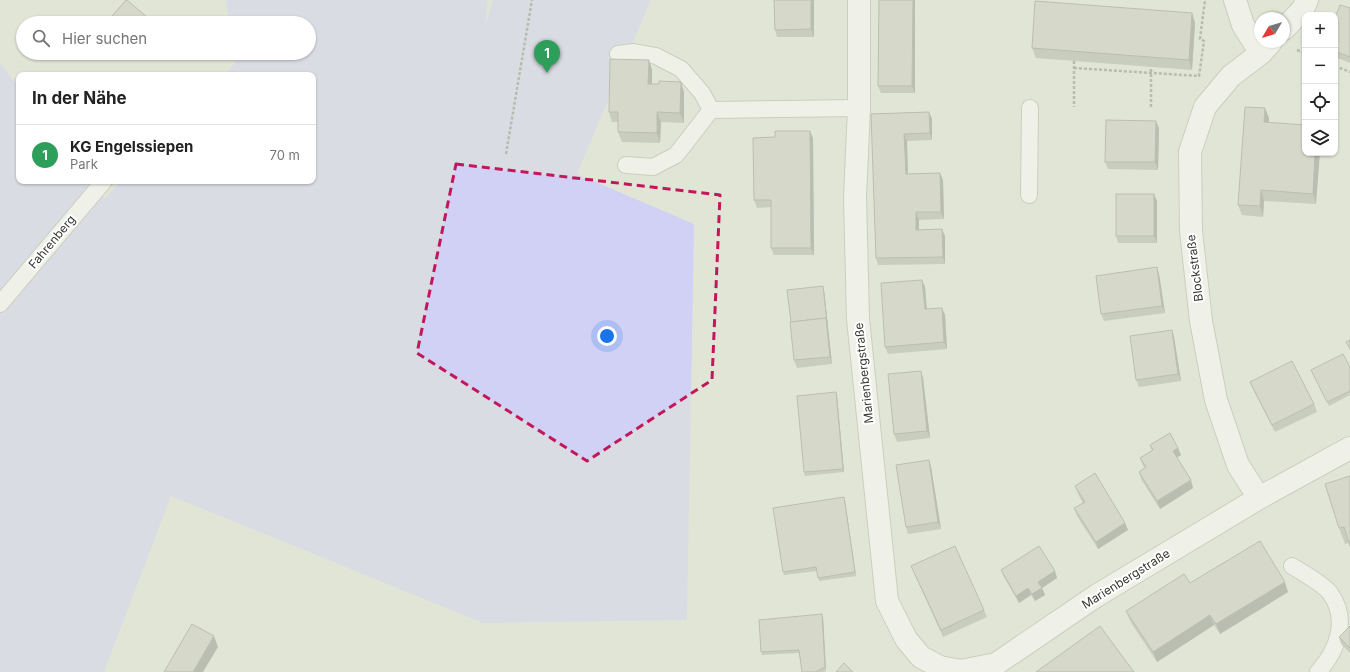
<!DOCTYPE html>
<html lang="de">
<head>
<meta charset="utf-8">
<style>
  :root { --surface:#fff; --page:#f2f2f2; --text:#222; --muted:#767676; --line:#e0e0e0; --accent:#7263dd }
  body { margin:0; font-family:Inter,sans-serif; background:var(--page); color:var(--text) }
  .controls { position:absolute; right:12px; top:12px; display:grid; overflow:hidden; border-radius:8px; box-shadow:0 1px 3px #0004 }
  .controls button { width:36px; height:36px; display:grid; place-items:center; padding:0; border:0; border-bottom:1px solid var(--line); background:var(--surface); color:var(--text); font:20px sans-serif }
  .compass { position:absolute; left:1254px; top:12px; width:36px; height:36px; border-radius:50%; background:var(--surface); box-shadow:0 1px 3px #0004; rotate:232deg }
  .you { position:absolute; left:607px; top:336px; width:14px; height:14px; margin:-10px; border:3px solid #fff; border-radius:50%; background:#1a73e8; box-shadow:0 0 0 6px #1a73e833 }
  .badge { display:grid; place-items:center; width:26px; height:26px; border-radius:50%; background:var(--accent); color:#fff; font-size:13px; font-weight:700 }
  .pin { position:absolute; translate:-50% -33px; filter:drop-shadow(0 1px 2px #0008) }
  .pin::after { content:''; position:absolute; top:21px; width:14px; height:12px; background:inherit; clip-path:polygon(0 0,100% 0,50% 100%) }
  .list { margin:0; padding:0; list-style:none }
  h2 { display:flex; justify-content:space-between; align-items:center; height:52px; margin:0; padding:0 16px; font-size:17px }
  h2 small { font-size:13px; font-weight:400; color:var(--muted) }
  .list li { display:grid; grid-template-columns:26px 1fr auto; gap:12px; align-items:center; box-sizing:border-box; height:60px; padding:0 16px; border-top:1px solid var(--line) }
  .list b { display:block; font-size:15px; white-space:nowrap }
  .list p { margin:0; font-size:13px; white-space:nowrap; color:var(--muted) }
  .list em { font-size:13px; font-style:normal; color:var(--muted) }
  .icon { flex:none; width:22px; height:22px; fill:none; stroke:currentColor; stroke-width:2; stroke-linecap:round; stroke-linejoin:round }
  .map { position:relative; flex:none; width:1350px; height:672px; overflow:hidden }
  .search { position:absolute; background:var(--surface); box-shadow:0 1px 3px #0004; left:16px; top:16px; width:300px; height:44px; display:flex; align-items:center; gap:10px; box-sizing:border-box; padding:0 14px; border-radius:22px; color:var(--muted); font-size:15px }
  .panel { position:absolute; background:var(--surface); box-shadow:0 1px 3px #0004; left:16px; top:72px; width:300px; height:112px; border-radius:8px }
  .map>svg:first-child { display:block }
  .green { fill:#d1d1f6 }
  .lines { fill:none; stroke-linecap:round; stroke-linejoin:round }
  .service-casing { stroke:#aeb1a2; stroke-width:18 }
  .minor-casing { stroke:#aeb1a2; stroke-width:24 }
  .path { stroke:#85887e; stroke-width:2.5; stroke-dasharray:3 2; stroke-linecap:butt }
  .service { stroke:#fff; stroke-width:16 }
  .minor { stroke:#fff; stroke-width:22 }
  .wall { fill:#abafa2 }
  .shaded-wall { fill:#8b8e84 }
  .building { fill:#c7cbbc; stroke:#8b8e84 }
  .marked { fill:none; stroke:#c2185b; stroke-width:3; stroke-dasharray:8 5; stroke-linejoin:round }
  .labels { text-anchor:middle; stroke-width:4; stroke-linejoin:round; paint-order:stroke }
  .street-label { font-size:12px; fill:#383933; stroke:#fff }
</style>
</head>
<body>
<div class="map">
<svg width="1350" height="672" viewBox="0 0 1350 672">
  <rect width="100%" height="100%" fill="#e1e5d6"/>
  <polygon class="green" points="226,0 488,0 485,27 493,0 651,0 577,174 694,224 687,620 483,623 171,496 104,672 0,672 0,313 1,306 0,305 0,63 19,88 19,181 92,181 105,198 121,181 313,181 313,75 223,75 235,63 233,53 309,53 309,23 229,23"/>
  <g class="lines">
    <defs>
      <g id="service">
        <polyline points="618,54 634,52 656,56 681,69 702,93 711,110"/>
        <polyline points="626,165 653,167 676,155 711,110 859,108"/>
        <polyline points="1029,195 1030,108"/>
        <polyline points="0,304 104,181"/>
        <path d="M1292 566C1303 573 1322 583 1330 593 1349 619 1338 650 1318 672"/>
      </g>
      <g id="minor">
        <polyline points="859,0 859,108 855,197 858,319 887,601 906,639 921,657 940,667 961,671 996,664 1096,596 1259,498 1350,448"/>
        <polyline points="1235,0 1243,25 1261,53"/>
        <polyline points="1284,29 1303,9 1307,0"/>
        <polyline points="1259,498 1238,465 1216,400 1201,321 1191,231 1190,152 1205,107 1231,76 1261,53 1271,42"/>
      </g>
    </defs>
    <use href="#service" class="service-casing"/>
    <use href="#minor" class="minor-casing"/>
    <g class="path">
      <polyline points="1297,50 1305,53"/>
      <polyline points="1074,61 1074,107"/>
      <polyline points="1335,66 1350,72"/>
      <polyline points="1074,68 1199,76 1204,41 1200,39 1205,0"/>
      <polyline points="1151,107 1151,67"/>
      <polyline points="506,154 532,0"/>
    </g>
    <use href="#service" class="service"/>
    <use href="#minor" class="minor"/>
  </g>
  <g class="wall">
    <polygon points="774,0 814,0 814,37 777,37 775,30"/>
    <polygon points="879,0 915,0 915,93 881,93 878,86"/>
    <polygon points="1350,8 1350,63 1335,57 1335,18"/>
    <polygon points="1192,13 1195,23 1192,70 1036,58 1032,48"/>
    <polygon points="137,53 150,53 144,59"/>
    <polygon points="649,60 652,70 652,84 684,92 684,123 661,122 660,143 622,142 618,132 618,122 612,122 609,112"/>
    <polygon points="1265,108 1269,118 1269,123 1305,125 1316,204 1264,201 1263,217 1242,215 1238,205"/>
    <polygon points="929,112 932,119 932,140 907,141 908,174 940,173 943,180 944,219 919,220 919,230 945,236 945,264 878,265 876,258 871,114"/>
    <polygon points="1159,128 1158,170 1108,169 1105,162"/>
    <polygon points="813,138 814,255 774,255 771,248 771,207 757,208 754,200"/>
    <polygon points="1157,201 1157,243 1118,243 1116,236"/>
    <polygon points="1159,274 1165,313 1104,321 1101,314"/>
    <polygon points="925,287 927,309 945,315 947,349 888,354 885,347"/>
    <polygon points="824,290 832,364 797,368 794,360"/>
    <polygon points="1172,330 1174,337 1181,381 1139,387 1136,380"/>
    <polygon points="1350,367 1350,395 1329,406 1311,370"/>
    <polygon points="923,378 930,438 897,442 894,434"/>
    <polygon points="1250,382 1314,404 1317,412 1275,432 1253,389"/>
    <polygon points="836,392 837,395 844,472 805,476 804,472"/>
    <polygon points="1150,445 1178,448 1181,455 1177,458 1193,488 1160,509 1141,479 1139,472 1145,468 1143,466 1140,458 1152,451"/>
    <polygon points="929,460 931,467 941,529 908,534 906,527"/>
    <polygon points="1350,476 1349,543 1345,544 1339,528"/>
    <polygon points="1075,486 1125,523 1128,530 1098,549 1077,516 1074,508 1083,503 1078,494"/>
    <polygon points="845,501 856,576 819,581 817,571 784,575 783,572"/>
    <polygon points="911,566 984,610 987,617 943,637 914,573"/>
    <polygon points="1001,570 1055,571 1057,578 1042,588 1045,595 1035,601 1031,595 1019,603 1004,577"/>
    <polygon points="1190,583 1288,592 1220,634 1214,625 1157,662 1130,621 1126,611"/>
    <polygon points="823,617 826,671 824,672 802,672 799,653 762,655 761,652"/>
    <polygon points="1350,626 1350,653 1341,644 1339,637"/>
  </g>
  <g class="shaded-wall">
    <polygon points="811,0 814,0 814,37 811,29"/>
    <polygon points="913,0 915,0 915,93 912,86"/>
    <polygon points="1192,13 1195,23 1192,70 1189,60"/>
    <polygon points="142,53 150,53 144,59"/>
    <polygon points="649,60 652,70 652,94 648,84"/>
    <polygon points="681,82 684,92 684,123 680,113"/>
    <polygon points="1265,108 1269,118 1268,133 1264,122"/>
    <polygon points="657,112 661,122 660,143 657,133"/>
    <polygon points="929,112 932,119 932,140 930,133"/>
    <polygon points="1156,121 1159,128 1158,170 1155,162"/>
    <polygon points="810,131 813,138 814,255 811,248"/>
    <polygon points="904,134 907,141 908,181 906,174"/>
    <polygon points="1315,153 1320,153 1316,204 1313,194"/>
    <polygon points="940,173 943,180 944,219 941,212"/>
    <polygon points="1261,190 1264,201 1263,217 1260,206"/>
    <polygon points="1154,194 1157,201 1157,243 1154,236"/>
    <polygon points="916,212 919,220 919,237 916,230"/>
    <polygon points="942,229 945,236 945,264 943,257"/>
    <polygon points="1157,267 1159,274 1165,313 1162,306"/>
    <polygon points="922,280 925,287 927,316 925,309"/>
    <polygon points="823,286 824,290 832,364 830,357"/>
    <polygon points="942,308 945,315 947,349 944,342"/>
    <polygon points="1172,330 1174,337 1181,381 1178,374"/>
    <polygon points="921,371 923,378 930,438 927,431"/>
    <polygon points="836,392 837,395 844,472 843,469"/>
    <polygon points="1178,448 1181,455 1175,458 1173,451"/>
    <polygon points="929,460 931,467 941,529 938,522"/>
    <polygon points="1191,480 1193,488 1160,509 1157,501"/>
    <polygon points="844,497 845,501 856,576 855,572"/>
    <polygon points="1125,523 1128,530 1098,549 1096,542"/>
    <polygon points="1055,571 1057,578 1042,588 1045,595 1035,601 1032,594 1038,582"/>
    <polygon points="1285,582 1288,592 1220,634 1216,624"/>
    <polygon points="1028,588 1031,595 1019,603 1016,596"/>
    <polygon points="822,614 823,617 826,671 825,667"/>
    <polygon points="1210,615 1214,625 1157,662 1153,652"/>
    <polygon points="214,636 218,647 203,672 193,672"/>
  </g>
  <g class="building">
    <polygon points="126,0 127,0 154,23 107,23 107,22"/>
    <polygon points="774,0 811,0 811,29 775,30"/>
    <polygon points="879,0 913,0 912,86 878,86"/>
    <polygon points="1035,1 1192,13 1189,60 1032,48"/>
    <polygon points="1340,5 1350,8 1350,57 1335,51 1335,18"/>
    <polygon points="610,59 649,60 648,84 659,84 659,81 681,82 680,113 657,112 657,133 618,132 618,112 609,112"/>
    <polygon points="1245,107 1265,108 1264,122 1305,125 1305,153 1315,153 1313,194 1261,190 1260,206 1238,205"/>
    <polygon points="929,112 930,133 904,134 906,174 940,173 941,212 916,212 916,230 942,229 943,257 876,258 871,114"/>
    <polygon points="1106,120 1156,121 1155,162 1105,162"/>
    <polygon points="775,131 810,131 811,248 771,248 771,200 754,200 753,138 775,137"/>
    <rect x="1116" y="194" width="38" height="42"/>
    <polygon points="1157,267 1162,306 1101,314 1096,276"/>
    <polygon points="922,280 925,309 942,308 944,342 885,347 881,283"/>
    <polygon points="823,286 827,322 826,318 791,322 787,290"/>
    <polygon points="826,318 830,357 794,360 790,322"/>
    <polygon points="1172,330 1178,374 1136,380 1130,336"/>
    <polygon points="1350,340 1350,349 1346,342"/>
    <polygon points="1343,354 1350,367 1350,391 1327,402 1311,370"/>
    <polygon points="1292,361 1314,404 1272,425 1250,382"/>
    <polygon points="921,371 927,431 894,434 888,374"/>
    <polygon points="836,392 843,469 804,472 797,396"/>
    <polygon points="1170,433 1178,448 1173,451 1191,480 1157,501 1139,472 1146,467 1140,458 1153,450 1150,445"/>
    <polygon points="929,460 938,522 906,527 896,465"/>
    <polygon points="1095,473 1125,523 1096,542 1074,508 1085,502 1075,486"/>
    <polygon points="1350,476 1350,546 1344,527 1339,528 1325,484"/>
    <polygon points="844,497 855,572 818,578 816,567 783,572 773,508"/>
    <polygon points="1260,541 1285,582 1216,624 1210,615 1153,652 1126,611 1184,574 1190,583"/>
    <polygon points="955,546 984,610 941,630 911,566"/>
    <polygon points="1039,546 1055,571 1038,582 1042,588 1032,594 1028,588 1016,596 1001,570"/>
    <polygon points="822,614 825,667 815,672 802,672 799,650 761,652 759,620"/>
    <polygon points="192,624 214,636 193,672 164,672"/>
    <polygon points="1100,626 1134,672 1036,672"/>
    <polygon points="1350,626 1350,648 1339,637"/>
    <polygon points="844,663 853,672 836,672"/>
  </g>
  <path d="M0 0H1350V672H0ZM456 164 720 195 712 380 587 461 417 353Z" fill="#e1e5d6" fill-opacity=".55" fill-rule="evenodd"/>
  <path class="marked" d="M456 164 720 195 712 380 587 461 417 353Z"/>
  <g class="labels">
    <g class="street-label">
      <text transform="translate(52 242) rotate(-50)" y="4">Fahrenberg</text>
      <text transform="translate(1195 268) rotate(-97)" y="4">Blockstraße</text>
      <text transform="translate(864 373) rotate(-96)" y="4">Marienbergstraße</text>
      <text transform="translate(1126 579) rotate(-32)" y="4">Marienbergstraße</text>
    </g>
  </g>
</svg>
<div class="controls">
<button>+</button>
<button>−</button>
<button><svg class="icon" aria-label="locate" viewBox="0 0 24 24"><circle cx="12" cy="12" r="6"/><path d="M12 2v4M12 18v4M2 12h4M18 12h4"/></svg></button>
<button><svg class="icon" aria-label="layers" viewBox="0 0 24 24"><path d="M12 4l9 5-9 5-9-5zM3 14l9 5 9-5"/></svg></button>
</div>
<svg class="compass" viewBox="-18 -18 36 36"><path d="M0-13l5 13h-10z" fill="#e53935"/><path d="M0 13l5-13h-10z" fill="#767676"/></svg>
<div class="you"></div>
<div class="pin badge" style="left:547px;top:73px;background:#2e9e5b">1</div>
<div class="search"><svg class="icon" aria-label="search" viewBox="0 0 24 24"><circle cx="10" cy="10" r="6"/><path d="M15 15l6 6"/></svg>Hier suchen</div>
<section class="panel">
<h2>In der Nähe<small></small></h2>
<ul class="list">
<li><span class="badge" style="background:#2e9e5b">1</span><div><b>KG Engelssiepen</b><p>Park</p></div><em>70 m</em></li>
</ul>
</section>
</div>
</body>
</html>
